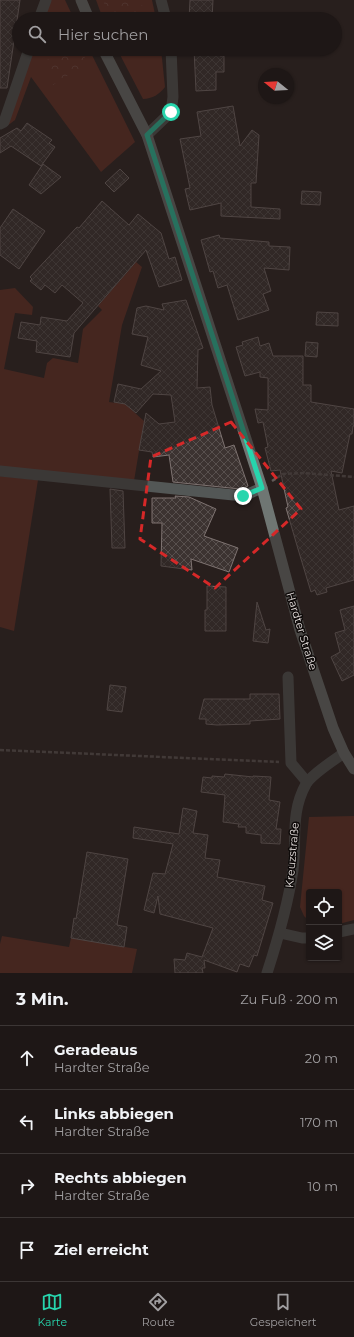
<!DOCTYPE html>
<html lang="de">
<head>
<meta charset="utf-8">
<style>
  :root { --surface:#1e1716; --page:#2b2423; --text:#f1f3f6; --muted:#a19fa1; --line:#3c3635; --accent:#27d5ad }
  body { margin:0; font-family:Montserrat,sans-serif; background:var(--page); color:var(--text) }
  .controls { position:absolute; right:12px; bottom:12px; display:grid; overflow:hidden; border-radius:4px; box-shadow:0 1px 3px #0004 }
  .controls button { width:36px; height:36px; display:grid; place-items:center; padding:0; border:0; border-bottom:1px solid var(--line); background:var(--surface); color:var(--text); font:20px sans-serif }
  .compass { position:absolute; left:258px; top:68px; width:36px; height:36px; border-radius:50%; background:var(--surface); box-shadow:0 1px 3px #0004; rotate:288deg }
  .stop { position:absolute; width:12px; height:12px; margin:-9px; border:3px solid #27d5ad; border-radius:50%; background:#fff }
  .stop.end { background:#27d5ad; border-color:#fff; box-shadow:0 1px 4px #0008 }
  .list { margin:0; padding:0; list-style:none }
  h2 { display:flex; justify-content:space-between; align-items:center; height:52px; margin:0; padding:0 16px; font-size:17px }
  h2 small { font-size:13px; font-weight:400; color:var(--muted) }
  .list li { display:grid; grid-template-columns:26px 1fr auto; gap:12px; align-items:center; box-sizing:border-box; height:64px; padding:0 16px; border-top:1px solid var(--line) }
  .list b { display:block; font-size:15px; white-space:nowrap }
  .list p { margin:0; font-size:13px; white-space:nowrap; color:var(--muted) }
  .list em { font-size:13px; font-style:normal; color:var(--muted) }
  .icon { flex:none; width:22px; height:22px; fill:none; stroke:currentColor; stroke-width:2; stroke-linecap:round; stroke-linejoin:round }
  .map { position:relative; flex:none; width:354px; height:973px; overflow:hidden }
  .search { position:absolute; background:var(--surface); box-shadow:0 1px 3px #0004; left:12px; right:12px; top:12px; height:44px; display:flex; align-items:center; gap:10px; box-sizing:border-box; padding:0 14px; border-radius:22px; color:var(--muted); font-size:15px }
  .sheet { height:308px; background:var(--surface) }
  nav { display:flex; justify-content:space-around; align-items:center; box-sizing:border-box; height:56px; border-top:1px solid var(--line); background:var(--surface); font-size:11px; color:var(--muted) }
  nav a { display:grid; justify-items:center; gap:2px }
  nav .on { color:var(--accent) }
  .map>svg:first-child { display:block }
  .green { fill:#682f23 }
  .park { fill:url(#park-crowns) }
  .building { fill:url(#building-cross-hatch); stroke:#7e7371 }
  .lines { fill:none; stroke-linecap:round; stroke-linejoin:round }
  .path { stroke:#615957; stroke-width:2.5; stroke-dasharray:4 2; stroke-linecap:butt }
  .minor { stroke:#535756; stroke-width:11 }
  .secondary { stroke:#6f7673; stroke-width:11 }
  .route { stroke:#27d5ad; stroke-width:5 }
  .marked { fill:none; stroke:#d62828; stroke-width:3; stroke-dasharray:8 5; stroke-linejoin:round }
  .labels { text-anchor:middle; stroke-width:3; stroke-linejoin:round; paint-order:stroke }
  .street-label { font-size:11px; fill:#e4dedc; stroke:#0e0a09 }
</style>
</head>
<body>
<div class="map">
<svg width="354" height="973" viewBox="0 0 354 973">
  <defs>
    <pattern id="park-crowns" width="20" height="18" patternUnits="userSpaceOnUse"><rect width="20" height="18" fill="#682f23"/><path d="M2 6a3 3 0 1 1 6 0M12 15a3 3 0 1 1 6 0" fill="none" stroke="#7d4d42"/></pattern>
    <pattern id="building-cross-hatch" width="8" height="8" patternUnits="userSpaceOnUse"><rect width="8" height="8" fill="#3c3331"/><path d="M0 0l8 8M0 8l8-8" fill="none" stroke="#58504e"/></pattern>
  </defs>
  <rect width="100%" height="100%" fill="#281f1d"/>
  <g class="green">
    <polygon points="50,0 65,0 74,19 43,19"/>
    <polygon points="96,0 152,0 156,19 103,19"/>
    <polygon points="33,49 89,49 135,142 101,172 31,77 15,120 7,126"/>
    <path d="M117 49H161L165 87C160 94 152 99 143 99Z"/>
    <polygon points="136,262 142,267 122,325 109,402 125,404 144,421 134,481 0,467 0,290 15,288 33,307 32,315 15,313 4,369 44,378 47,363 53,358 78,363 83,329 102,310 98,306"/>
    <polygon points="0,476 38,480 14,631 0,627"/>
    <polygon points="354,816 354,920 339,924 339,892 309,892 309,921 304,916 300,907 309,817"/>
    <polygon points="2,936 69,947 71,938 137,949 132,973 0,973 0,944"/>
  </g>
  <g class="park">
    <polygon points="103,0 141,0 145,19 114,19 106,9"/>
    <polygon points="53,49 80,49 88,63 53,85 45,65"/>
  </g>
  <g class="building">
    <polygon points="0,0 20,0 7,88 0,88"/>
    <polygon points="190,0 213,0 212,19 189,19"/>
    <polygon points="194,49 220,49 220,56 224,56 224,72 216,72 216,90 196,91"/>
    <polygon points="233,106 240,146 252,130 259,135 256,183 251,183 251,207 280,209 280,219 221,216 221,203 190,210 185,189 190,188 180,139 201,136 197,112"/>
    <polygon points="27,123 52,140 49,143 55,147 41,166 11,146 0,153 0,138 17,128 21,131"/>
    <polygon points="43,164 61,177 41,194 29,185"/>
    <polygon points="120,169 129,178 114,192 105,183"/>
    <polygon points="302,191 321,192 320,205 301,204"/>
    <polygon points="102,201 129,225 138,214 161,233 169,259 175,257 182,280 159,287 146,250 74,333 70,357 36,352 37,341 18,338 21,322 40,325 41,317 67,321 83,303 62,285 55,293 45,285 41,290 30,281 32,279 30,277 77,227 79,228"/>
    <polygon points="13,209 45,231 19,269 0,255 0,228"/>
    <polygon points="219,235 220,238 269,242 269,246 290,247 289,270 264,268 271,291 263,294 269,310 238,320 227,285 218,288 213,271 210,272 201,240"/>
    <polygon points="186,300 203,348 198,350 197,388 210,387 212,405 225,448 234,445 248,486 244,488 240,489 173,482 169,455 153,457 152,452 139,450 146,413 159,424 175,422 171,395 153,394 136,413 125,404 114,402 118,384 141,389 161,371 141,365 148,337 132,334 137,308 146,306 164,310 162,304"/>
    <polygon points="317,312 338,313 338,326 316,325"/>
    <polygon points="258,337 260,346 269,343 273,356 303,356 303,385 311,385 311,402 354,409 354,426 353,426 352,434 350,434 342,473 331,471 339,510 354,506 354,580 326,588 327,592 317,595 315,590 311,592 298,549 286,508 288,507 280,470 271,471 265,448 268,447 263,422 258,423 255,409 268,410 268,378 260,377 260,372 245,376 236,347 243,345 242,342"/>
    <polygon points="306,342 318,343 317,357 305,356"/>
    <polygon points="110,489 123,491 125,548 112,548"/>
    <polygon points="175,496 189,497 216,509 204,536 238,548 229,572 191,559 192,570 161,566 162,523 152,523 152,498 176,498"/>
    <polygon points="207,586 226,587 226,631 205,631 205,610 207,610"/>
    <polygon points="257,602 266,630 270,629 268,643 253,641"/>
    <polygon points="354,606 354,675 342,681 331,657 340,652 335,633 345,630 340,610"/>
    <polygon points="110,685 126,687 122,712 107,710"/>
    <polygon points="250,694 279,694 280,719 250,721 250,724 217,725 206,724 206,719 199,719 204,699 250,699"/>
    <polygon points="225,774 253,777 253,776 271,777 269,800 280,802 276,829 281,829 280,844 261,843 261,835 246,833 246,827 238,827 239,824 223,822 225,795 201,792 203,777 212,778 212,776 224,777"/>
    <polygon points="183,808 197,811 193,833 208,835 205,858 220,860 217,877 265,886 262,900 273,903 257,956 254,955 249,967 240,964 237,972 204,960 205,968 202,968 203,973 175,973 174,959 185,960 187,953 202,957 213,928 160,914 158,896 154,913 144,910 153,873 165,874 173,844 133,838 134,827 179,834"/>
    <polygon points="87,852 128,859 117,925 127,927 124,947 71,938 74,918 76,919"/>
  </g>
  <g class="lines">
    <g class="path">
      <polyline points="272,481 283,474 304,473 354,477"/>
      <polyline points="0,750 279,762"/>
    </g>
    <g class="minor">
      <polyline points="161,0 166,19"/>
      <polyline points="39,19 46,0"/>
      <polyline points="0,124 4,122 29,49"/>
      <polyline points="147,135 171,112 173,97 171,49"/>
      <polyline points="0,471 243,496 262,488"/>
      <polyline points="288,677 291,763 307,782"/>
      <polyline points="339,932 354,929"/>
      <polyline points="280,933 302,938 309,938"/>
      <path d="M267 973C278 939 288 905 293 870 297 839 290 813 306 784 312 774 334 760 344 753"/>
    </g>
    <g class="secondary">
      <polyline points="81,0 89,19"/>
      <polyline points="103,49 147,135 262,488 300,630 333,728 344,753 354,769"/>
    </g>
  </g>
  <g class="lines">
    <polyline class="route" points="171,112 147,135 262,488 243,496"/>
  </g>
  <path d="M0 0H354V973H0ZM231 422 301 509 215 588 140 539 151 457Z" fill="#281f1d" fill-opacity=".55" fill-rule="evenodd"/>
  <path class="marked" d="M231 422 301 509 215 588 140 539 151 457Z"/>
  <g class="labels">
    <g class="street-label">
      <text transform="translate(302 631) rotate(73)" y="4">Hardter Straße</text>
      <text transform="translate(292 855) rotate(-85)" y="4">Kreuzstraße</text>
    </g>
  </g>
</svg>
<div class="controls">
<button><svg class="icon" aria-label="locate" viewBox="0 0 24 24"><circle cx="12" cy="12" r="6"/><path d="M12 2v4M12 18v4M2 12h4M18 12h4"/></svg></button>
<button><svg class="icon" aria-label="layers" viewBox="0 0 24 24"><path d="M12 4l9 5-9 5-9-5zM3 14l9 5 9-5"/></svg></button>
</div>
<svg class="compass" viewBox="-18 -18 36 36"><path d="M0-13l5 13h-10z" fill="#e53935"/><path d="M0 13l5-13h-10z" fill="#a19fa1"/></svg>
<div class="stop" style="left:171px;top:112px"></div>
<div class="stop end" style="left:243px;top:496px"></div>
<div class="search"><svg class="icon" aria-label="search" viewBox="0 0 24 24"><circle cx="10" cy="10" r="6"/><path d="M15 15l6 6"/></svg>Hier suchen</div>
</div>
<section class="sheet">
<h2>3 Min.<small>Zu Fuß · 200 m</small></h2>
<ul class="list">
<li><svg class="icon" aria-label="ahead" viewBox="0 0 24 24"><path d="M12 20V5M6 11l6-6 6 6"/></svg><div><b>Geradeaus</b><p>Hardter Straße</p></div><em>20 m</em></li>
<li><svg class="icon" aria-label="left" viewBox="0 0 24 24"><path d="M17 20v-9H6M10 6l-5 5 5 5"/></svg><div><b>Links abbiegen</b><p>Hardter Straße</p></div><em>170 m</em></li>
<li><svg class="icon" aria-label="right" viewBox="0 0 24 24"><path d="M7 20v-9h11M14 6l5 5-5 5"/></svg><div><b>Rechts abbiegen</b><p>Hardter Straße</p></div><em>10 m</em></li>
<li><svg class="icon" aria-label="arrive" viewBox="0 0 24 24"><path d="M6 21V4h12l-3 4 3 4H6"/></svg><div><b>Ziel erreicht</b></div></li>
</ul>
</section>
<nav>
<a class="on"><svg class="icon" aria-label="map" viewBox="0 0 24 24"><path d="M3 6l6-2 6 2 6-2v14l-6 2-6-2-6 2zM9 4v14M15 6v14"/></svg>Karte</a>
<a><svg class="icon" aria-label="directions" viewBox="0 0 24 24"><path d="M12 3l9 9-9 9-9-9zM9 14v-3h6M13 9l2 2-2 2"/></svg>Route</a>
<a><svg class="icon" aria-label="saved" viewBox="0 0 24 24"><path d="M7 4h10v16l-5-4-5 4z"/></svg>Gespeichert</a>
</nav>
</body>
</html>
